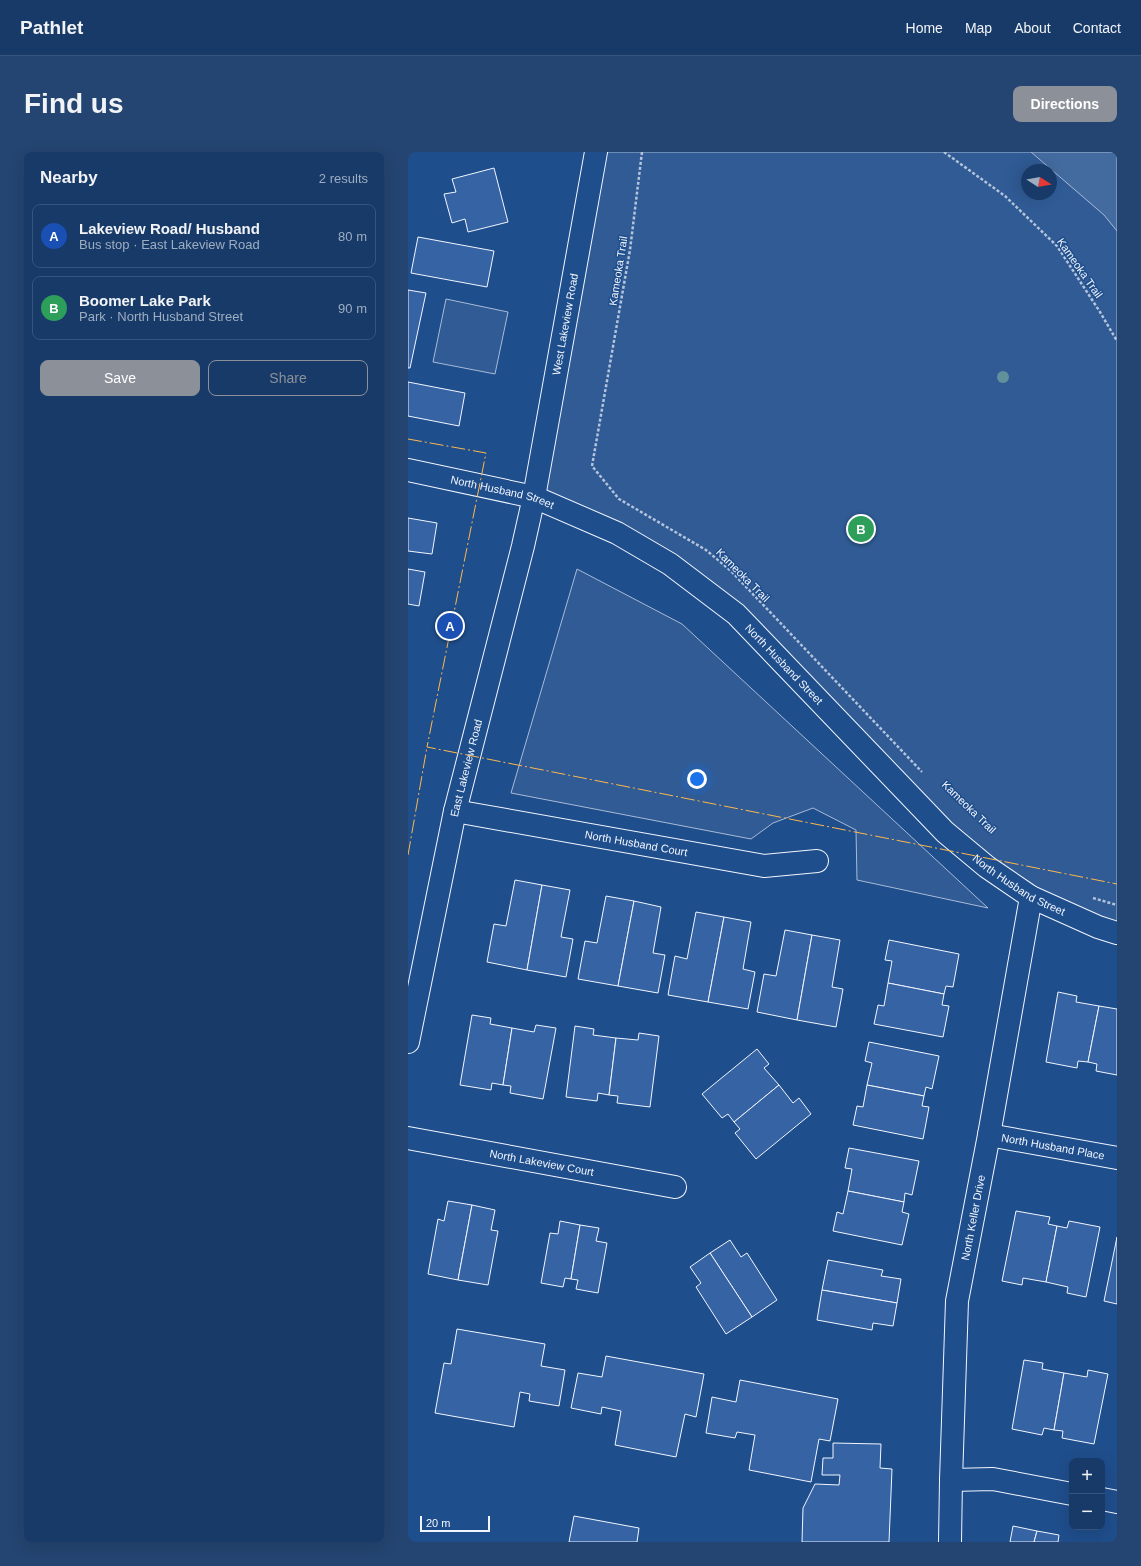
<!DOCTYPE html>
<html lang="en">
<head>
<meta charset="utf-8">
<style>
  :root { --surface:#173a69; --page:#244571; --text:#f1f3f6; --muted:#9eadc0; --line:#36547d; --accent:#8c9099 }
  body { margin:0; font-family:Helvetica,sans-serif; background:var(--page); color:var(--text) }
  .controls { position:absolute; right:12px; bottom:12px; display:grid; overflow:hidden; border-radius:8px; box-shadow:0 4px 16px #0002 }
  .controls button { width:36px; height:36px; display:grid; place-items:center; padding:0; border:0; border-bottom:1px solid var(--line); background:var(--surface); color:var(--text); font:20px sans-serif }
  .compass { position:absolute; left:613px; top:12px; width:36px; height:36px; border-radius:50%; background:var(--surface); box-shadow:0 4px 16px #0002; rotate:101deg }
  .scale { position:absolute; left:12px; bottom:10px; width:70px; box-sizing:border-box; padding-left:4px; border:2px solid #f2f6ff; border-top:0; font-size:11px; line-height:14px; white-space:nowrap; color:#f2f6ff; -webkit-text-stroke:3px #1f4e8c; paint-order:stroke }
  .you { position:absolute; left:289px; top:627px; width:14px; height:14px; margin:-10px; border:3px solid #fff; border-radius:50%; background:#1a73e8; box-shadow:0 0 0 6px #1a73e833 }
  .badge { display:grid; place-items:center; width:26px; height:26px; border-radius:50%; background:var(--accent); color:#fff; font-size:13px; font-weight:700 }
  .pin { position:absolute; translate:-50% -50%; border:2px solid #fff; box-shadow:0 1px 4px #0006 }
  .list { margin:0; padding:0; list-style:none }
  h2 { display:flex; justify-content:space-between; align-items:center; height:52px; margin:0; padding:0 16px; font-size:17px }
  h2 small { font-size:13px; font-weight:400; color:var(--muted) }
  .list li { display:grid; grid-template-columns:26px 1fr auto; gap:12px; align-items:center; box-sizing:border-box; height:64px; margin:0 8px 8px; padding:0 8px; border:1px solid var(--line); border-radius:8px }
  .list b { display:block; font-size:15px; white-space:nowrap }
  .list p { margin:0; font-size:13px; white-space:nowrap; color:var(--muted) }
  .list em { font-size:13px; font-style:normal; color:var(--muted) }
  .actions { display:flex; gap:8px; padding:12px 16px }
  .actions a { flex:1; padding:9px 0; border:1px solid var(--accent); border-radius:8px; text-align:center; font-size:14px; color:var(--accent) }
  .actions .main { background:var(--accent); color:#fff }
  .map { position:relative; flex:none; width:709px; height:1390px; overflow:hidden; border-radius:8px }
  header { display:flex; align-items:center; gap:24px; box-sizing:border-box; height:56px; padding:0 20px; background:var(--surface); border-bottom:1px solid var(--line) }
  header strong { font-size:19px }
  nav { display:flex; gap:22px; margin-inline-start:auto; font-size:14px }
  .intro { display:flex; align-items:center; justify-content:space-between; box-sizing:border-box; height:96px; padding:0 24px }
  h1 { margin:0; font-size:28px }
  .button { padding:10px 18px; border-radius:8px; background:var(--accent); color:#fff; font-size:14px; font-weight:700 }
  main { display:flex; gap:24px; padding:0 24px }
  aside { flex:1; background:var(--surface); border-radius:8px; box-shadow:0 4px 16px #0002 }
  .map>svg:first-child { display:block }
  .built { fill:#305b95; stroke:#a8bbd7; fill-rule:evenodd }
  .water { fill:#446ba0; stroke:#a8bbd7 }
  .building { fill:#3563a3; stroke:#f2f6ff }
  .lines { fill:none; stroke-linecap:round; stroke-linejoin:round }
  .minor-casing { stroke:#f2f6ff; stroke-width:24 }
  .major-casing { stroke:#f2f6ff; stroke-width:24 }
  .path { stroke:#b3c4dc; stroke-width:2.5; stroke-dasharray:3 2; stroke-linecap:butt }
  .minor { stroke:#1f4e8c; stroke-width:22 }
  .major { stroke:#1f4e8c; stroke-width:22 }
  .power { stroke:#ffb74d; stroke-width:1; stroke-dasharray:14 3 2 3; stroke-linecap:butt }
  .tree { fill:#61919a }
  .labels { text-anchor:middle; stroke-width:3; stroke-linejoin:round; paint-order:stroke }
  .street-label { font-size:11px; fill:#f2f6ff; stroke:#1f4e8c }
</style>
</head>
<body>
<header>
<strong>Pathlet</strong>
<nav><a>Home</a><a>Map</a><a>About</a><a>Contact</a></nav>
</header>
<div class="intro"><h1>Find us</h1><a class="button">Directions</a></div>
<main>
<aside>
<h2>Nearby<small>2 results</small></h2>
<ul class="list">
<li><span class="badge" style="background:#1a4fb4">A</span><div><b>Lakeview Road/ Husband</b><p>Bus stop · East Lakeview Road</p></div><em>80 m</em></li>
<li><span class="badge" style="background:#2e9e5b">B</span><div><b>Boomer Lake Park</b><p>Park · North Husband Street</p></div><em>90 m</em></li>
</ul>
<div class="actions"><a class="main">Save</a><a>Share</a></div>
</aside>
<div class="map">
<svg width="709" height="1390" viewBox="0 0 709 1390">
  <rect width="100%" height="100%" fill="#1f4e8c"/>
  <g class="built">
    <path d="M193 0H709V779L581 714 329 461 129 343ZM619 18H643V42H619Z"/>
    <polygon points="38,147 100,160 87,222 25,210"/>
    <polygon points="169,417 274,472 580,756 449,728 448,678 405,656 365,671 343,687 103,641"/>
  </g>
  <polygon class="water" points="623,0 709,0 709,79 696,63"/>
  <g class="building">
    <polygon points="86,16 100,70 60,80 57,67 44,71 36,42 48,40 44,27"/>
    <polygon points="10,85 86,99 79,135 3,121"/>
    <polygon points="0,138 18,141 2,216 0,216"/>
    <polygon points="0,230 57,241 51,274 0,264"/>
    <polygon points="0,366 29,371 24,402 0,399"/>
    <polygon points="0,417 17,420 11,454 0,452"/>
    <polygon points="107,728 134,733 119,818 79,810 86,772 98,774"/>
    <polygon points="134,733 162,738 153,785 165,787 158,825 119,818"/>
    <polygon points="198,744 226,749 210,834 170,827 177,789 189,791"/>
    <polygon points="226,749 253,755 245,801 257,803 250,841 210,834"/>
    <polygon points="288,760 316,765 300,850 260,843 267,804 279,807"/>
    <polygon points="316,765 343,770 335,817 347,820 340,857 300,850"/>
    <polygon points="377,778 404,783 389,868 349,860 356,822 368,824"/>
    <polygon points="404,783 432,788 424,835 435,837 428,875 389,868"/>
    <polygon points="481,788 551,802 545,835 538,834 536,842 480,831 484,809 477,808"/>
    <polygon points="480,831 536,842 534,853 541,854 535,885 466,872 470,853 476,854"/>
    <polygon points="650,840 669,844 668,850 691,854 680,910 670,909 669,916 638,910"/>
    <polygon points="691,854 709,857 709,923 688,919 689,912 680,910"/>
    <polygon points="64,863 83,866 82,872 104,876 95,933 84,931 83,938 52,933"/>
    <polygon points="128,873 148,876 135,947 102,941 103,934 95,933 104,876 126,880"/>
    <polygon points="167,874 186,877 185,883 208,886 201,943 190,941 189,949 158,945"/>
    <polygon points="231,881 251,884 242,955 209,951 210,944 201,943 208,886 230,888"/>
    <polygon points="461,890 531,904 524,937 518,935 516,944 459,933 464,911 457,909"/>
    <polygon points="349,897 361,912 356,916 371,933 326,970 320,962 314,966 294,942"/>
    <polygon points="371,933 385,951 391,946 403,962 348,1007 327,981 332,977 326,970"/>
    <polygon points="459,933 516,944 514,954 521,955 515,987 445,973 449,954 455,955"/>
    <polygon points="441,996 511,1009 504,1043 497,1041 496,1050 440,1039 444,1017 437,1016"/>
    <polygon points="440,1039 496,1050 494,1060 501,1062 494,1093 425,1079 429,1060 435,1062"/>
    <polygon points="40,1049 64,1053 50,1128 20,1122 30,1067 36,1069"/>
    <polygon points="64,1053 87,1058 83,1078 90,1079 80,1133 50,1128"/>
    <polygon points="608,1059 642,1065 640,1072 649,1074 638,1130 615,1126 614,1133 594,1129"/>
    <polygon points="152,1069 172,1073 163,1127 157,1126 155,1135 133,1131 142,1081 150,1082"/>
    <polygon points="661,1069 692,1075 678,1145 659,1141 660,1135 638,1130 649,1074 659,1076"/>
    <polygon points="172,1073 191,1076 188,1089 199,1091 190,1141 168,1137 170,1128 163,1127"/>
    <polygon points="709,1085 709,1152 696,1149"/>
    <polygon points="322,1088 333,1105 339,1101 369,1148 344,1165 302,1101"/>
    <polygon points="302,1101 344,1165 318,1182 288,1135 293,1131 282,1115"/>
    <polygon points="420,1108 475,1118 473,1124 493,1127 489,1151 414,1138"/>
    <polygon points="414,1138 489,1151 485,1174 465,1171 464,1178 409,1168"/>
    <polygon points="49,1177 137,1192 133,1214 157,1218 151,1254 121,1249 122,1242 112,1240 106,1275 27,1261 36,1211 43,1212"/>
    <polygon points="198,1204 296,1222 288,1265 277,1262 268,1305 207,1293 213,1259 194,1255 193,1262 163,1256 170,1221 194,1225"/>
    <polygon points="616,1208 635,1211 634,1217 656,1221 646,1278 636,1276 634,1283 604,1277"/>
    <polygon points="680,1218 700,1222 686,1292 654,1286 655,1279 646,1278 656,1221 679,1225"/>
    <polygon points="332,1228 430,1247 422,1289 411,1287 403,1330 341,1318 347,1283 329,1280 327,1286 298,1281 304,1245 328,1250"/>
    <polygon points="425,1291 473,1292 472,1316 484,1317 481,1390 394,1390 395,1356 407,1332 431,1333 432,1323 414,1323 415,1306 425,1306"/>
    <polygon points="166,1364 231,1376 229,1390 161,1390"/>
    <polygon points="605,1374 629,1379 626,1390 602,1390"/>
    <polygon points="629,1379 651,1383 650,1390 626,1390"/>
  </g>
  <g class="lines">
    <defs>
      <g id="minor">
        <path id="s1" d="M0 318 126 345 209 381 262 412 328 462 537 680 579 715 623 745 690 775 709 781"/>
        <path id="s2" d="M47 659 356 714 409 709"/>
        <path id="s3" d="M581 983 709 1006"/>
        <path id="s4" d="M0 986 267 1035"/>
        <polyline points="543,1328 585,1327 664,1342"/>
        <polyline points="694,1347 709,1350"/>
        <path id="s5" d="M542 1390 543 1328 549 1149 581 983 623 745"/>
      </g>
      <g id="major">
        <path id="s6" d="M0 890 47 659 115 394 126 345 188 0"/>
      </g>
    </defs>
    <use href="#minor" class="minor-casing"/>
    <use href="#major" class="major-casing"/>
    <g class="path">
      <polyline points="234,0 222,98 184,314 211,347 298,398 323,419 514,620"/>
      <polyline points="536,0 597,44 649,94 692,160 709,189"/>
      <polyline points="685,746 709,753"/>
    </g>
    <use href="#minor" class="minor"/>
    <use href="#major" class="major"/>
    <g class="power">
      <polyline points="0,287 78,301 19,595 709,732"/>
      <polyline points="0,703 19,595"/>
    </g>
  </g>
  <circle class="tree" cx="595" cy="225" r="6"/>
  <g class="labels">
    <g class="street-label">
      <text transform="translate(672 116) rotate(55)" y="4">Kameoka Trail</text>
      <text transform="translate(210 119) rotate(-81)" y="4">Kameoka Trail</text>
      <text dy="4" stroke="none"><textPath href="#s6" startOffset="735">West Lakeview Road</textPath></text>
      <text dy="4" stroke="none"><textPath href="#s1" startOffset="97">North Husband Street</textPath></text>
      <text transform="translate(335 423) rotate(45)" y="4">Kameoka Trail</text>
      <text dy="4" stroke="none"><textPath href="#s1" startOffset="433">North Husband Street</textPath></text>
      <text dy="4" stroke="none"><textPath href="#s6" startOffset="280">East Lakeview Road</textPath></text>
      <text transform="translate(561 655) rotate(44)" y="4">Kameoka Trail</text>
      <text dy="4" stroke="none"><textPath href="#s2" startOffset="184">North Husband Court</textPath></text>
      <text dy="4" stroke="none"><textPath href="#s1" startOffset="757">North Husband Street</textPath></text>
      <text dy="4" stroke="none"><textPath href="#s3" startOffset="65">North Husband Place</textPath></text>
      <text dy="4" stroke="none"><textPath href="#s4" startOffset="136">North Lakeview Court</textPath></text>
      <text dy="4" stroke="none"><textPath href="#s5" startOffset="326">North Keller Drive</textPath></text>
    </g>
  </g>
</svg>
<div class="controls">
<button>+</button>
<button>−</button>
</div>
<svg class="compass" viewBox="-18 -18 36 36"><path d="M0-13l5 13h-10z" fill="#e53935"/><path d="M0 13l5-13h-10z" fill="#9eadc0"/></svg>
<div class="scale">20 m</div>
<div class="you"></div>
<div class="pin badge" style="left:42px;top:474px;background:#1a4fb4">A</div>
<div class="pin badge" style="left:453px;top:377px;background:#2e9e5b">B</div>
</div>
</main>
</body>
</html>
